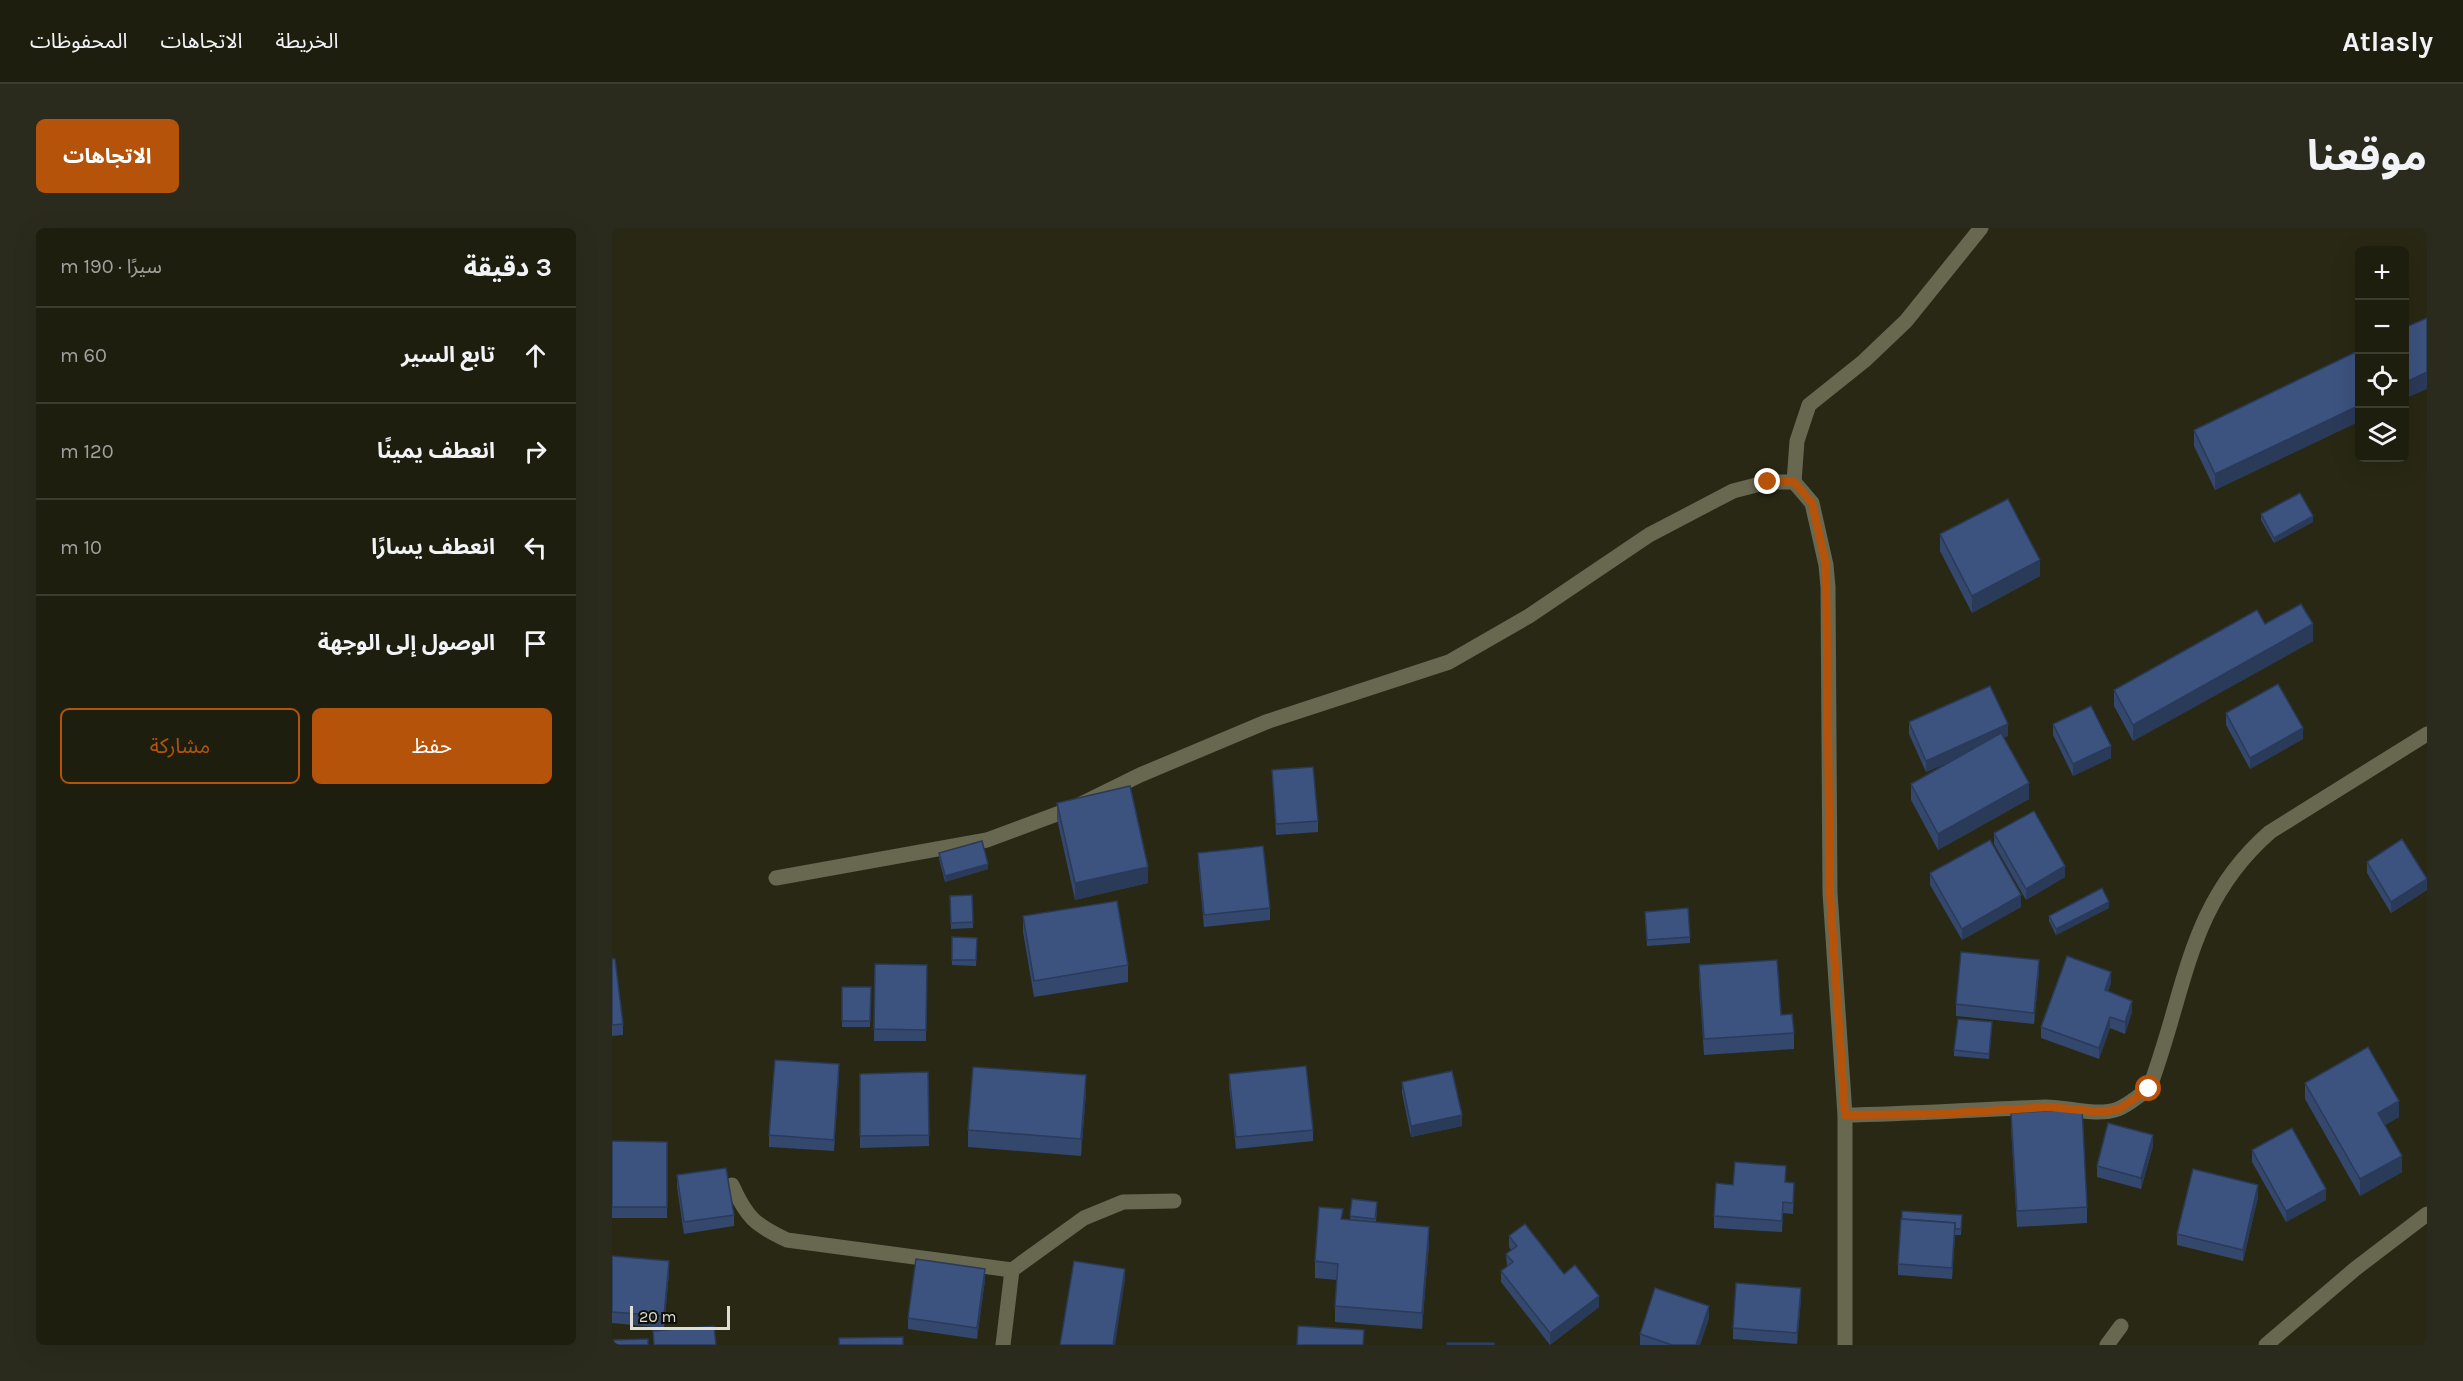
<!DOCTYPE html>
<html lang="ar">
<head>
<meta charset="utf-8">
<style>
  :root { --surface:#1e1e0f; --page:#2b2b1d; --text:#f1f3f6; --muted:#a1a29e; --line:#3c3c2f; --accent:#b45309 }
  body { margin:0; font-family:Karla,"Noto Sans Arabic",sans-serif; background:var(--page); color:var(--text); direction:rtl }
  .controls { position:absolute; right:18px; top:18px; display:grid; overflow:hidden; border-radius:9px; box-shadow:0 6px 24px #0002 }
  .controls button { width:54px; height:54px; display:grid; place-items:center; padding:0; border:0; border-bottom:2px solid var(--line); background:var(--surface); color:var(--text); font:30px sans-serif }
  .scale { position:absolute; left:18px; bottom:15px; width:100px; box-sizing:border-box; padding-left:6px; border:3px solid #dedfd3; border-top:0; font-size:16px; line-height:21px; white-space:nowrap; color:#dedfd3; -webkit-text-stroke:4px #101008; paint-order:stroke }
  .stop { position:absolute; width:18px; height:18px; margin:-14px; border:4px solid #b45309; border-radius:50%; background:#fff }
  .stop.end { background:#b45309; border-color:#fff; box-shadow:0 2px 6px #0008 }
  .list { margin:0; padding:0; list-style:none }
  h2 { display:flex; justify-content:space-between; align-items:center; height:78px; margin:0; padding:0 24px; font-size:26px }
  h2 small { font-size:20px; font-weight:400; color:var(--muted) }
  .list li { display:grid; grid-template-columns:39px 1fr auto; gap:18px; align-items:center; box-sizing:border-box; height:96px; padding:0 24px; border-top:2px solid var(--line) }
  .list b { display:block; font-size:22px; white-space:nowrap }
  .list em { font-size:20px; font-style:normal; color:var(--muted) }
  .actions { display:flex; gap:12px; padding:18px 24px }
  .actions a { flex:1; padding:14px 0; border:2px solid var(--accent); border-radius:9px; text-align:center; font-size:21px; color:var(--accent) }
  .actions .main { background:var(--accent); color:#fff }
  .icon { flex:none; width:33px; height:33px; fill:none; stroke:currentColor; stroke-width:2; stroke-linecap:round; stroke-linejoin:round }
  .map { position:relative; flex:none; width:1815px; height:1117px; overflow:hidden; direction:ltr; border-radius:9px }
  header { display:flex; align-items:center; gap:36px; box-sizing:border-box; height:84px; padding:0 30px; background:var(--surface); border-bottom:2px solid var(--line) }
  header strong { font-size:28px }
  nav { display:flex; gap:33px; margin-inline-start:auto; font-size:21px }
  .intro { display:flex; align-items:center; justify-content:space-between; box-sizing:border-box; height:144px; padding:0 36px }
  h1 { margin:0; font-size:42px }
  .button { padding:15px 27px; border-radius:9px; background:var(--accent); color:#fff; font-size:21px; font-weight:700 }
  main { display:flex; gap:36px; padding:0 36px }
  aside { flex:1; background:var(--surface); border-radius:9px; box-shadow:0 6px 24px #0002 }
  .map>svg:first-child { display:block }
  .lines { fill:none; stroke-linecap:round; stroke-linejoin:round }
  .minor { stroke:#686851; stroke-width:15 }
  .wall { fill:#34476d }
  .shaded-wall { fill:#2a3a59 }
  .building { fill:#3c537f; stroke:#2a3a59; stroke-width:1.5 }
  .route { stroke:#b45309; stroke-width:8 }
</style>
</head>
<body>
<header>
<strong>Atlasly</strong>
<nav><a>الخريطة</a><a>الاتجاهات</a><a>المحفوظات</a></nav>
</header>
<div class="intro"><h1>موقعنا</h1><a class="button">الاتجاهات</a></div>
<main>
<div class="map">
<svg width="1815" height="1117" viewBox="0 0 1815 1117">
  <rect width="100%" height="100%" fill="#282814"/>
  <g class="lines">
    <g class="minor">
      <polyline points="1182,254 1185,213 1197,177 1252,133 1294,93 1369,0"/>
      <polyline points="164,650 375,612 461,580 528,547 654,494 837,434 917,388 1037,307 1121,263 1156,254 1182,254 1200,275 1214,337 1216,359 1218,665 1233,887 1233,1117"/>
      <path d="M1233 887C1300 886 1367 881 1434 879 1457 879 1484 889 1506 881 1517 877 1527 867 1537 861 1574 764 1575 676 1658 604L1815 506"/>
      <path d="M120 957C135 990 143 997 175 1012L400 1042"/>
      <polyline points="391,1117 400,1042 472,990 511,974 562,973"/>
      <polyline points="1495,1117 1509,1098"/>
      <polyline points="1654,1117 1743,1041 1815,986"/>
    </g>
  </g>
  <g class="wall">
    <polygon points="1748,122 1748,193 1603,262 1582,218 1582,202"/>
    <polygon points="1649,286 1701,294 1662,315 1649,292"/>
    <polygon points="1328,306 1428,348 1360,385 1328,323"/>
    <polygon points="1653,396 1701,413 1521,513 1502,478 1502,462"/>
    <polygon points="1614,485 1691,511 1638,541 1614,497"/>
    <polygon points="1297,494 1396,508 1392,509 1417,571 1326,622 1299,572 1299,556 1344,531 1314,544 1297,506"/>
    <polygon points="1441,496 1499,530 1461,548 1441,507"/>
    <polygon points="660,542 706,593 706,604 664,607"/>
    <polygon points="445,575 536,655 463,672 445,591"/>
    <polygon points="1382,605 1453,649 1414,672 1382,616"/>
    <polygon points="327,625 376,641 333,654 327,631"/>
    <polygon points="586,625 658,680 658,692 592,699 586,636"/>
    <polygon points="1755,634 1815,662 1779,685 1755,645"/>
    <polygon points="1318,645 1409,679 1350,712 1318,657"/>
    <polygon points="360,667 361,700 339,701 338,668"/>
    <polygon points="1497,680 1444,707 1437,693 1437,688"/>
    <polygon points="411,688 516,737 516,754 422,769 411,704"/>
    <polygon points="1033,689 1078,709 1078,715 1035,718"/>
    <polygon points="340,709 365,710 364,738 340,737"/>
    <polygon points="0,731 11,796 11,807 0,808"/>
    <polygon points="263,736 315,737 314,813 262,813"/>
    <polygon points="1087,737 1169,787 1182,805 1182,821 1092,827 1087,753"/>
    <polygon points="1427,744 1422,796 1344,788 1344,776"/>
    <polygon points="1499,755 1496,764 1520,784 1513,806 1498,800 1487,831 1429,810 1429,799"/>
    <polygon points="230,759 259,759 258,799 230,799"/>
    <polygon points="1380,800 1377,831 1342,828 1342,822"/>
    <polygon points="316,844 317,918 248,920 248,846"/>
    <polygon points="617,846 701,902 701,913 624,921 617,857"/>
    <polygon points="227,848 222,923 157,919 157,907"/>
    <polygon points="790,854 850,898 799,909 790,865"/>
    <polygon points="1693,855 1787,889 1773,897 1790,944 1748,968 1693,871"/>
    <polygon points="474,864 469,928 356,919 356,902"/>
    <polygon points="1399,885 1475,979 1475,995 1405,999 1399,901"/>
    <polygon points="0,913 55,914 55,990 0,990"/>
    <polygon points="1541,918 1529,961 1485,949 1485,938"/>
    <polygon points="1640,922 1714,972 1674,994 1640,934"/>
    <polygon points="65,947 122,987 122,998 72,1006 65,959"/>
    <polygon points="1173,954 1182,967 1181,986 1171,985 1170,1004 1102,1000 1102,988 1121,957"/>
    <polygon points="1646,969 1631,1033 1565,1017 1565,1006"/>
    <polygon points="740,971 765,980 764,994 817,1015 810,1101 723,1094 723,1078 725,1052 703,1050 703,1033 731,991 738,992"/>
    <polygon points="1350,987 1349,1007 1343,1007 1340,1051 1286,1047 1286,1036"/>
    <polygon points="897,1008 952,1046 987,1079 938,1117 889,1054 889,1043 895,1038 894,1026 899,1022 897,1019"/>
    <polygon points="0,1028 57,1044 52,1100 0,1095"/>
    <polygon points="373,1052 365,1111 296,1101 296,1090"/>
    <polygon points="1189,1071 1185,1116 1121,1111 1121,1100"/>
    <polygon points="1097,1090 1088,1117 1028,1117 1028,1106"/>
  </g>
  <g class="shaded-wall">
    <polygon points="1815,144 1815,161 1792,171 1792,155"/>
    <polygon points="1748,177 1748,193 1603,262 1603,246"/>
    <polygon points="1701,288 1701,294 1662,315 1662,310"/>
    <polygon points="1428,332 1428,348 1360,385 1360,368"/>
    <polygon points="1701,396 1701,413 1521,513 1521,497"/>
    <polygon points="1396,496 1396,508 1314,544 1314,533"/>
    <polygon points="1691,500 1691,511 1638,541 1638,530"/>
    <polygon points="1499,518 1499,530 1461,548 1461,536"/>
    <polygon points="1417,555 1417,571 1326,622 1326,606"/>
    <polygon points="376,636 376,641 333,654 333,648"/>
    <polygon points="1453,638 1453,649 1414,672 1414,661"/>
    <polygon points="536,639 536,655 463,672 463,655"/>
    <polygon points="1815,651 1815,662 1779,685 1779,674"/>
    <polygon points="1409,667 1409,679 1350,712 1350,701"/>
    <polygon points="1497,674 1497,680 1444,707 1444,701"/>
    <polygon points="1427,732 1427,744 1422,796 1422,785"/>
    <polygon points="1499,744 1499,755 1493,774 1493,762"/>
    <polygon points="1520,773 1520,784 1513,806 1513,794"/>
    <polygon points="1498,789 1498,800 1487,831 1487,820"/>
    <polygon points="227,836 227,848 222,923 222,912"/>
    <polygon points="474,847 474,864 469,928 469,911"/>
    <polygon points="1787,873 1787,889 1766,901 1766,885"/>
    <polygon points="850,887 850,898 799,909 799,898"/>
    <polygon points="1541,907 1541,918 1529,961 1529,950"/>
    <polygon points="1790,928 1790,944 1748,968 1748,951"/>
    <polygon points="1646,957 1646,969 1631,1033 1631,1022"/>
    <polygon points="1714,961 1714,972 1674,994 1674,983"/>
    <polygon points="1171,974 1171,985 1170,1004 1170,993"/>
    <polygon points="1343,995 1343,1006 1340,1051 1340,1040"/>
    <polygon points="817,999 817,1015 810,1101 810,1085"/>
    <polygon points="57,1033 57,1044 52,1100 52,1088"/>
    <polygon points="373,1041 373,1052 365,1111 365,1100"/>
    <polygon points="513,1041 513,1052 503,1117 501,1117"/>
    <polygon points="1189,1060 1189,1071 1185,1116 1185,1105"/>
    <polygon points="987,1068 987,1079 938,1117 938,1105"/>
    <polygon points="1097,1078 1097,1090 1088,1117 1084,1117"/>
  </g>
  <g class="building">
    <polygon points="1815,90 1815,144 1792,155 1792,100"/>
    <polygon points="1748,122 1748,177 1603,246 1582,202"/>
    <polygon points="1688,265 1701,288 1662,310 1649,286"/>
    <polygon points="1396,271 1428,332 1360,368 1328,306"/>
    <polygon points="1689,376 1701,396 1521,497 1502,462 1645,382 1653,396"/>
    <polygon points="1666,456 1691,500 1638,530 1614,485"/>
    <polygon points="1378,458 1396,496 1314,533 1297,494"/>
    <polygon points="1479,478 1499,518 1461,536 1441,496"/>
    <polygon points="1389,505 1417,555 1326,606 1299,556"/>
    <polygon points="701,539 706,593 664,596 660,542"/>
    <polygon points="518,558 536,639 463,655 445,575"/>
    <polygon points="1422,583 1453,638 1414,661 1382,605"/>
    <polygon points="1790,611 1815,651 1779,674 1755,634"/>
    <polygon points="1378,612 1409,667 1350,701 1318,645"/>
    <polygon points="370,613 376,636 333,648 327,625"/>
    <polygon points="651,618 658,680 592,687 586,625"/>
    <polygon points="1490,660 1497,674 1444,701 1437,688"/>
    <polygon points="360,667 361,694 339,695 338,668"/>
    <polygon points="505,673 516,737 422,753 411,688"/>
    <polygon points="1076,680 1078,709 1035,712 1033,684"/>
    <polygon points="340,709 365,710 364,732 340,732"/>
    <polygon points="1349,724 1427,732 1422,785 1344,776"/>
    <polygon points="1455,728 1499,744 1493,762 1520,773 1513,794 1498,789 1487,820 1429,799"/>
    <polygon points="0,731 3,731 11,796 0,797"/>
    <polygon points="1165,732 1169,787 1180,786 1182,805 1092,811 1087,737"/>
    <polygon points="263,736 315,737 314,802 262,801"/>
    <polygon points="230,759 259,759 258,793 230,793"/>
    <polygon points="1346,791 1380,794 1377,826 1342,822"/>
    <polygon points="1756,819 1787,873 1766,885 1790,928 1748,951 1693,855"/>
    <polygon points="163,832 227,836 222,912 157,907"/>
    <polygon points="694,838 701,902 624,909 617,846"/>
    <polygon points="361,839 474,847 469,911 356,902"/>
    <polygon points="840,843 850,887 799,898 790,854"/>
    <polygon points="316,844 317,907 248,908 248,846"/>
    <polygon points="1470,881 1475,979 1405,983 1399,885"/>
    <polygon points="1496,895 1541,907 1529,950 1485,938"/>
    <polygon points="1680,900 1714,961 1674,983 1640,922"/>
    <polygon points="0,913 55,914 55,979 0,979"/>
    <polygon points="1123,934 1174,938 1173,954 1182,955 1181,975 1171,974 1170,993 1102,988 1104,955 1121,957"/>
    <polygon points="114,940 122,987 72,994 65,947"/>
    <polygon points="1581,941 1646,957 1631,1022 1565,1006"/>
    <polygon points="740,971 765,974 763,991 738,988"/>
    <polygon points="707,979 731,981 729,991 817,999 810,1085 723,1078 726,1036 703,1033"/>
    <polygon points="1290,983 1350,987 1349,1001 1343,1001 1343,995 1290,991"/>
    <polygon points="1289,991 1343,995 1340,1040 1286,1036"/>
    <polygon points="913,996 952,1046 963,1037 987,1068 938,1105 889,1043 901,1034 894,1026 905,1018 897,1008"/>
    <polygon points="0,1028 57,1033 52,1088 0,1084"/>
    <polygon points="304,1031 373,1041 365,1100 296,1090"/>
    <polygon points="462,1033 513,1041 501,1117 448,1117"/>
    <polygon points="1124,1055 1189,1060 1185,1105 1121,1100"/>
    <polygon points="1043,1060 1097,1078 1084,1117 1060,1117 1028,1106"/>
    <polygon points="102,1098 104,1117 42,1117 41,1103"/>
    <polygon points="686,1098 752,1102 751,1117 685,1117"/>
    <polygon points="291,1109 291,1117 227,1117 227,1110"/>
    <polygon points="36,1111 36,1117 0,1117 0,1112"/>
    <rect x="835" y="1115" width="47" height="2"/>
  </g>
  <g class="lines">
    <polyline class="route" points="1156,254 1182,254 1200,275 1214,337 1218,665 1233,887 1326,886 1437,879 1490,884 1507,881 1537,861"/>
  </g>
</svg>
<div class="controls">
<button>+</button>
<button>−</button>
<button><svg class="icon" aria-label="locate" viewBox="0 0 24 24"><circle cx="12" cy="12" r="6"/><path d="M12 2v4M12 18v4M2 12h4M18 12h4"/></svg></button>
<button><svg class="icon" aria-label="layers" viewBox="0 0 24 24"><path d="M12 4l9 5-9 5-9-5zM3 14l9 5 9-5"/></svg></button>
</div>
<div class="scale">20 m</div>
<div class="stop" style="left:1537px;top:861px"></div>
<div class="stop end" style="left:1156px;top:254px"></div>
</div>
<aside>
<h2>3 دقيقة<small>سيرًا · 190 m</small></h2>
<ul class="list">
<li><svg class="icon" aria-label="ahead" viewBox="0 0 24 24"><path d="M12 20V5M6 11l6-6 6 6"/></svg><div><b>تابع السير</b></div><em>60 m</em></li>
<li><svg class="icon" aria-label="right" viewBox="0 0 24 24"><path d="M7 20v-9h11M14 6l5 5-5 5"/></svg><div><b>انعطف يمينًا</b></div><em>120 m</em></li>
<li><svg class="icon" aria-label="left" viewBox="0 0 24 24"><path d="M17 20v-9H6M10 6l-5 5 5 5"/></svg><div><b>انعطف يسارًا</b></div><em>10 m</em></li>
<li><svg class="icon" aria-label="arrive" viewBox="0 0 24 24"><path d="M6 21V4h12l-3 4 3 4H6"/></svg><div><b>الوصول إلى الوجهة</b></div></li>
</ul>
<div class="actions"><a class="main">حفظ</a><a>مشاركة</a></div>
</aside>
</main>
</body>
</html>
